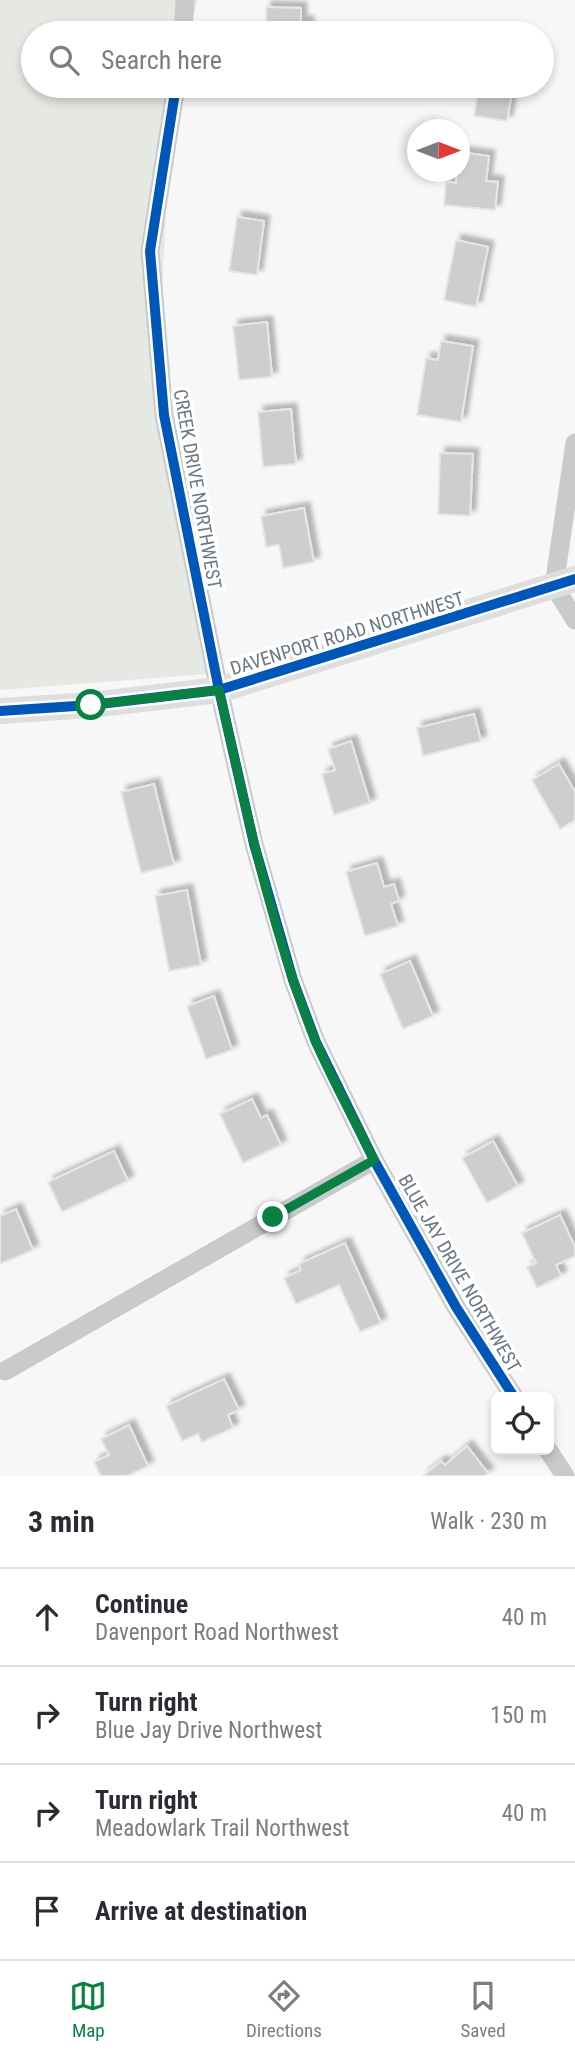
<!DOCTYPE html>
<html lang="en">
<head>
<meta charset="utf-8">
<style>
  :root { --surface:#fff; --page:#f7f7f7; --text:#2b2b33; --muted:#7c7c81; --line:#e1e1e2; --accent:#0b8043 }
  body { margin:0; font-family:"Roboto Condensed",sans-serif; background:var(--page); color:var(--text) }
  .controls { position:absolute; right:21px; bottom:21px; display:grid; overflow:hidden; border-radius:10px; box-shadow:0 4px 10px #0003 }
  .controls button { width:63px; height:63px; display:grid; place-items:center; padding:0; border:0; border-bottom:2px solid var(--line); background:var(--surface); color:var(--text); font:35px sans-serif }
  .compass { position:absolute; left:407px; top:119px; width:63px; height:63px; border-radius:50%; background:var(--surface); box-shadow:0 4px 10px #0003; rotate:90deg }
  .stop { position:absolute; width:21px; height:21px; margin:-16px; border:5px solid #0b8043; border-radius:50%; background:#fff }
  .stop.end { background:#0b8043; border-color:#fff; box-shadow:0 2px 7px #0008 }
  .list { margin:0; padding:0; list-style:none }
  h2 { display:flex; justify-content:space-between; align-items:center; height:91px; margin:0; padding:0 28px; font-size:30px }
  h2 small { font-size:23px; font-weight:400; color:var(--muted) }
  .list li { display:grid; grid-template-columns:46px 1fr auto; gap:21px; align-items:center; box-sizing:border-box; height:98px; padding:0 28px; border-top:2px solid var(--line) }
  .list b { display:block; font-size:26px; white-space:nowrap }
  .list p { margin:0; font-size:23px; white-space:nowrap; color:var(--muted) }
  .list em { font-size:23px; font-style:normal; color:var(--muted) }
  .icon { flex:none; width:38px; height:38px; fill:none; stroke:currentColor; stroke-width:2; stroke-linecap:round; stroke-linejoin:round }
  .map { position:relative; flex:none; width:575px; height:1476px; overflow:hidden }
  .search { position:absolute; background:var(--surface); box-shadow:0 4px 10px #0003; left:21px; right:21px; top:21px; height:77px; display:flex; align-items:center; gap:18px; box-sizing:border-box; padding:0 24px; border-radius:38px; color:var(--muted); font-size:26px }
  .sheet { height:483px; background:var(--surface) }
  nav { display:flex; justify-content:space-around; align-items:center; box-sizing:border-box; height:98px; border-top:2px solid var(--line); background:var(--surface); font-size:19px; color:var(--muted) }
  nav a { display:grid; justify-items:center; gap:4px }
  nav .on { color:var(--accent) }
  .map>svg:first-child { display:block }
  .green { fill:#e6e8e4 }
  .building { fill:#cdcecf; stroke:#e6e6e6; stroke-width:2; filter:url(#shadow) }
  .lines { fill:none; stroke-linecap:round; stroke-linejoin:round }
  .street { stroke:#c8cacb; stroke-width:19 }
  .secondary { stroke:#dededf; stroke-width:26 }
  .cycleway-casing { stroke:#fff; stroke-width:15 }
  .cycleway { stroke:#0057b8; stroke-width:10 }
  .route { stroke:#0b8043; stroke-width:9 }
  .labels { text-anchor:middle; stroke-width:7; stroke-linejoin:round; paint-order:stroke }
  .street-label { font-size:19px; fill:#6b7883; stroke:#fff }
</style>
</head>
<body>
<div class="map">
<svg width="575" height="1476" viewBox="0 0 575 1476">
  <defs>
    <filter id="shadow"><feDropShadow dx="5.5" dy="-5.5" stdDeviation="2" flood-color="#0004"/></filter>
  </defs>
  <rect width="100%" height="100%" fill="#f7f7f7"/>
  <polygon class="green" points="0,0 198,0 188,33 33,33 33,86 172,86 160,337 208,674 0,690"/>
  <g class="building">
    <polygon points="266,7 301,8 301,22 308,22 308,33 266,33"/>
    <polygon points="479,86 513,86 507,121 474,116"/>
    <polygon points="460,152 489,156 486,181 498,182 495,210 444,205 446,182 456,183 457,172 460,172"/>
    <polygon points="237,217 264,221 257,275 229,271"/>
    <polygon points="456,240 488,247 476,307 444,300"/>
    <polygon points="267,322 272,377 239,380 233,326"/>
    <polygon points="441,341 473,346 461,422 417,415 426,358 438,360"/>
    <polygon points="291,409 296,464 263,467 258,412"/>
    <polygon points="440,453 473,454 470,516 438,514"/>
    <polygon points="304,508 314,562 283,568 279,545 266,547 261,516"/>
    <polygon points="474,714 481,741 423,756 417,728"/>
    <polygon points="351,741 370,803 334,815 322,774 335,770 328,749"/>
    <polygon points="559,764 575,792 575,820 560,829 532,780"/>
    <polygon points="154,784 174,865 141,873 121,792"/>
    <polygon points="377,863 384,887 394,884 399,901 391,904 398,926 365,936 346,872"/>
    <polygon points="187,890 201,965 169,971 155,896"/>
    <polygon points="410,961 433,1016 403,1029 380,974"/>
    <polygon points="214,996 232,1050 206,1059 187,1006"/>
    <polygon points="252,1099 261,1118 267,1115 281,1145 243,1163 220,1114"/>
    <polygon points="493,1141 518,1186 487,1203 462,1158"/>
    <polygon points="114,1151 128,1181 62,1212 48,1182"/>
    <polygon points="16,1209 33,1250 0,1264 0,1216"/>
    <polygon points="560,1215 575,1247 575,1256 556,1265 561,1276 537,1288 527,1267 536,1263 522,1233"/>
    <polygon points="345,1243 381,1323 360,1332 339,1285 296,1304 284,1278 301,1270 299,1264"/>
    <polygon points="224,1379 239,1410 228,1415 233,1428 202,1442 198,1434 182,1441 166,1406"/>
    <polygon points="129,1425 148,1466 127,1476 101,1476 94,1462 109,1455 101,1439"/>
    <polygon points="467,1446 488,1473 484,1476 423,1476 441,1461 445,1465"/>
  </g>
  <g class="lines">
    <g class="street">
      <polyline points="183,33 185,0"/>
      <polyline points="176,86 150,251 164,415 219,690 254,844 293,980 316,1042 374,1160 456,1307 514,1397"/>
      <polyline points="575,443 554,586 575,620"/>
      <polyline points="5,1371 374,1160"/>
      <polyline points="548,1450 565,1476"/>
    </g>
    <polyline class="secondary" points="0,711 91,705 219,690 575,579"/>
    <defs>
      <g id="cycleway">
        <polyline points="176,86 150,251 164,415 219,690 254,844 293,980 316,1042 374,1160 456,1307 514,1397"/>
        <polyline points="0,711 91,705 219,690 575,579"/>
      </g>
    </defs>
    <use href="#cycleway" class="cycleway-casing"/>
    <use href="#cycleway" class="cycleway"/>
  </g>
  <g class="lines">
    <path class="route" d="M91 705 219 690C246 808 270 928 315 1040 332 1081 355 1120 374 1160L273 1217"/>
  </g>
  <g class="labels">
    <g class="street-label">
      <text transform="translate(198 489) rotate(80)" y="7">CREEK DRIVE NORTHWEST</text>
      <text transform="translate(347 633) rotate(-17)" y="7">DAVENPORT ROAD NORTHWEST</text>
      <text transform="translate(460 1273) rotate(60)" y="7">BLUE JAY DRIVE NORTHWEST</text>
    </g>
  </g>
</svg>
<div class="controls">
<button><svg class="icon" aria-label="locate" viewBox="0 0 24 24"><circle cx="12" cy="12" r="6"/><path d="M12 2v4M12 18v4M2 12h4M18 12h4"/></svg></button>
</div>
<svg class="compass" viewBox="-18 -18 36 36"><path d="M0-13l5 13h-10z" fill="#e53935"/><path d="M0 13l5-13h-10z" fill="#7c7c81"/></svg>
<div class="stop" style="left:91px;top:705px"></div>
<div class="stop end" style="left:273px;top:1217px"></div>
<div class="search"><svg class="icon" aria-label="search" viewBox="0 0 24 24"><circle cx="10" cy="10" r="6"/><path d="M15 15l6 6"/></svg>Search here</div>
</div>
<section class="sheet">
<h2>3 min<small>Walk · 230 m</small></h2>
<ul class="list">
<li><svg class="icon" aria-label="ahead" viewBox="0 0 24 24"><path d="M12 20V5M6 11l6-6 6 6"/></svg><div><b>Continue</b><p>Davenport Road Northwest</p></div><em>40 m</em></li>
<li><svg class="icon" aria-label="right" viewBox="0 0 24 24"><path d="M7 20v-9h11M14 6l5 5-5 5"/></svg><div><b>Turn right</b><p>Blue Jay Drive Northwest</p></div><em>150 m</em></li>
<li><svg class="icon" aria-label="right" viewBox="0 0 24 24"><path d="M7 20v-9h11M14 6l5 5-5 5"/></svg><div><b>Turn right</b><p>Meadowlark Trail Northwest</p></div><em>40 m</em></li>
<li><svg class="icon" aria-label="arrive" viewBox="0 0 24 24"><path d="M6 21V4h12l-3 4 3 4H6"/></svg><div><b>Arrive at destination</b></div></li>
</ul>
</section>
<nav>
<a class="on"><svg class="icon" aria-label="map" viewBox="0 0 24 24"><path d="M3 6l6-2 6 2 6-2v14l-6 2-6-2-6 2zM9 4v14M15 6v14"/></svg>Map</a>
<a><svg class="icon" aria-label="directions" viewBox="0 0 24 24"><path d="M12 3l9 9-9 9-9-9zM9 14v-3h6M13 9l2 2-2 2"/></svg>Directions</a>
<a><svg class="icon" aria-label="saved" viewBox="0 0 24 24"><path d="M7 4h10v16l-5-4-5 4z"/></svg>Saved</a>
</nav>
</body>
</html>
